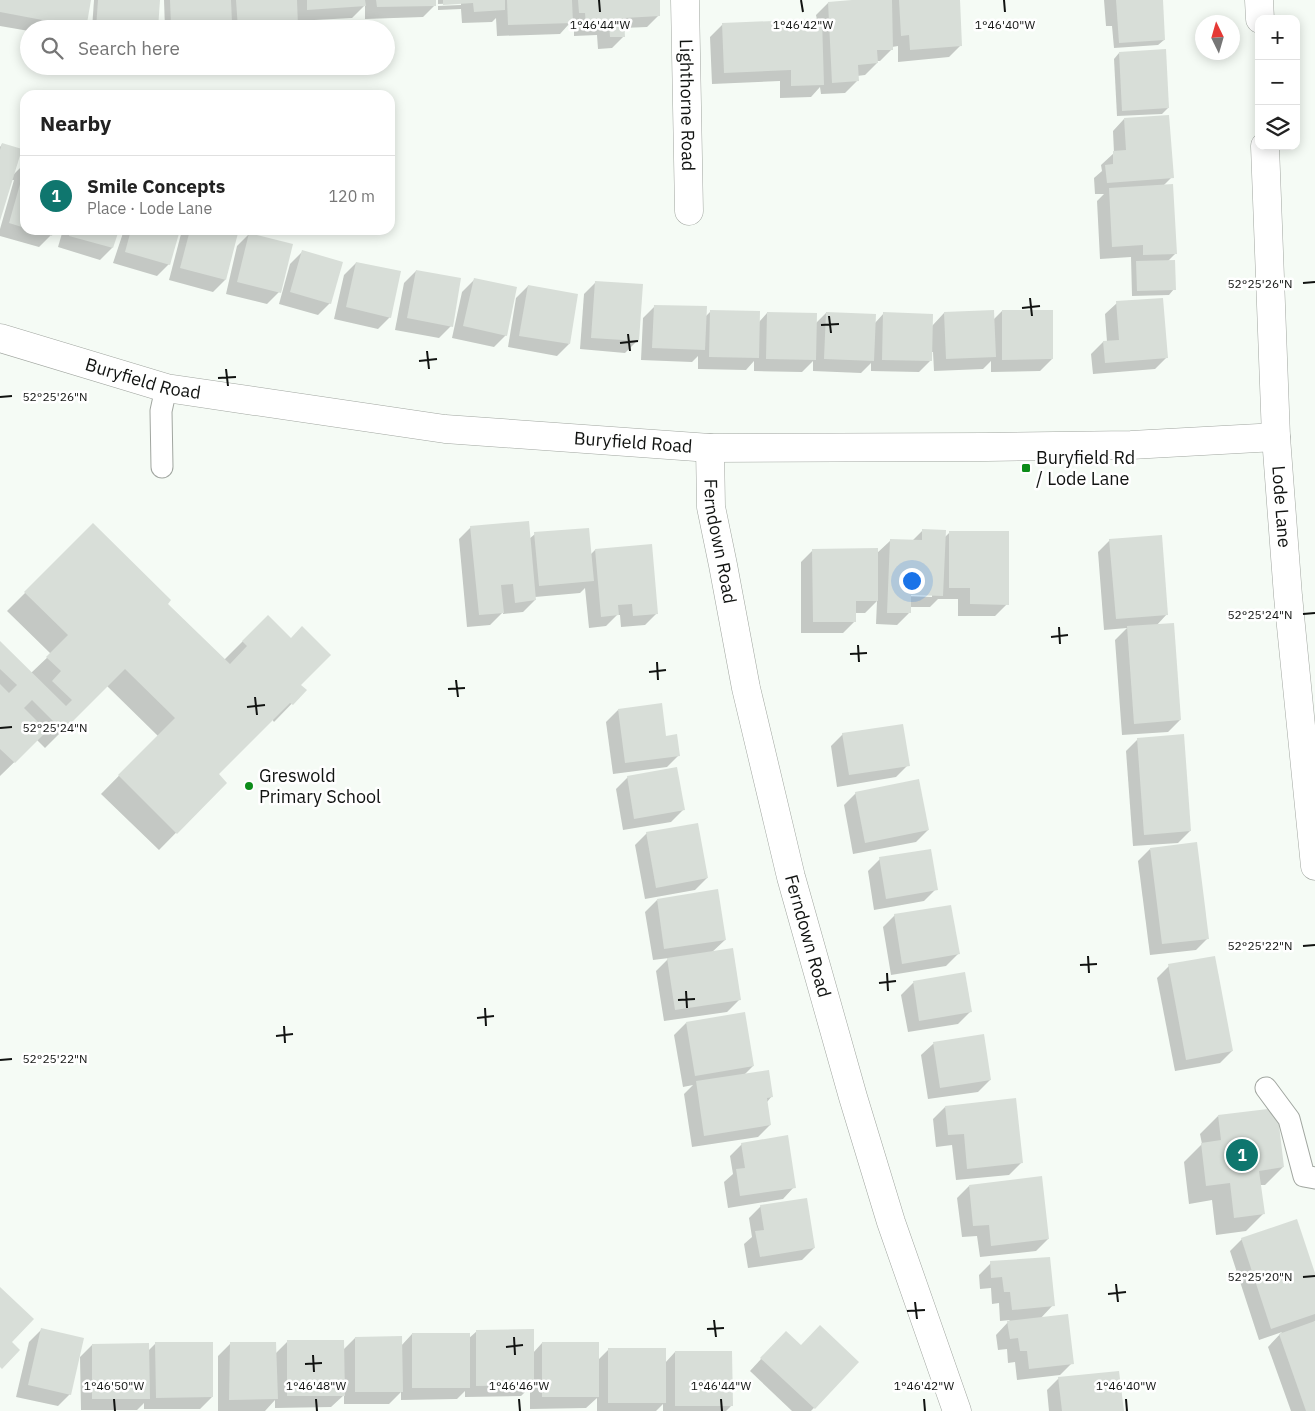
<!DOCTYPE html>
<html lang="en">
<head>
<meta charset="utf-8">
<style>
  :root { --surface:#fff; --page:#f2f2f2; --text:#222; --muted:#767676; --line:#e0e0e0; --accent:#0f766e }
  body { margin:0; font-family:"IBM Plex Sans",sans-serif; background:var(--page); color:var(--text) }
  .controls { position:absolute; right:15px; top:15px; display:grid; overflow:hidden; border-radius:10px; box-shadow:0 2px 12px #0003 }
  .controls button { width:45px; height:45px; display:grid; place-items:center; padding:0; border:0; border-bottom:1px solid var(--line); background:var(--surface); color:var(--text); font:25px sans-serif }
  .compass { position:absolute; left:1195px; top:15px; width:45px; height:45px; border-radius:50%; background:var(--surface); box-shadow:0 2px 12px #0003; rotate:355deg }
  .you { position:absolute; left:911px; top:580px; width:18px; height:18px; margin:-12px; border:4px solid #fff; border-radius:50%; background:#1a73e8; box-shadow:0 0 0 8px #1a73e833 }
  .badge { display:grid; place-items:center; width:32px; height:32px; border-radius:50%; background:var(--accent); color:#fff; font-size:16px; font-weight:700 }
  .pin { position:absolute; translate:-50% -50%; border:2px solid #fff; box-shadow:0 1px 5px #0006 }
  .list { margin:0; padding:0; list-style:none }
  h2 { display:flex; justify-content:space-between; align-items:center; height:65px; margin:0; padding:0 20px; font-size:21px }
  h2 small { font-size:16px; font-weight:400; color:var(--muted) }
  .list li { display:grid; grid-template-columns:32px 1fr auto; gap:15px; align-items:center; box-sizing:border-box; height:80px; padding:0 20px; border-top:1px solid var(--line) }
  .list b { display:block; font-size:19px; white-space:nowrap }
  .list p { margin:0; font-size:16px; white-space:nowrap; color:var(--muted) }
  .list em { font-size:16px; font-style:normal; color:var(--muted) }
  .icon { flex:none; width:28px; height:28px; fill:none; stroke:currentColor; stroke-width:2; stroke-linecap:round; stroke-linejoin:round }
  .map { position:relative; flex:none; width:1315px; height:1411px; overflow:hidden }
  .search { position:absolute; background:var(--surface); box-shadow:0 2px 12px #0003; left:20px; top:20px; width:375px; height:55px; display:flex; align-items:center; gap:12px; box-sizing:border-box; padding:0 18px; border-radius:28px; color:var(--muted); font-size:19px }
  .panel { position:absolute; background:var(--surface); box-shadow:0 2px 12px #0003; left:20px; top:90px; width:375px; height:145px; border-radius:15px }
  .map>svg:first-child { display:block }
  .shadow { fill:#0003; fill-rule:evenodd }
  .building { fill:#d8ded8 }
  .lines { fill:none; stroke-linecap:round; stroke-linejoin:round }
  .service-casing { stroke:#a1a6a0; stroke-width:23 }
  .minor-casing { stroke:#a1a6a0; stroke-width:29 }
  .tertiary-casing { stroke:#a1a6a0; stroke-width:29 }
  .secondary-casing { stroke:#a1a6a0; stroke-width:29 }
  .service { stroke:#fff; stroke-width:21 }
  .minor { stroke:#fff; stroke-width:28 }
  .tertiary { stroke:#fff; stroke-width:28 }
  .secondary { stroke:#fff; stroke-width:28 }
  .ticks { fill:none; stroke:#111311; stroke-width:2 }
  .poi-dot { fill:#0c8c19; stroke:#fff; stroke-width:2 }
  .labels { text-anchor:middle; stroke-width:5; stroke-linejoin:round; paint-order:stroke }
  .street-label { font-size:18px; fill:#111311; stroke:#fff }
  .poi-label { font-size:18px; fill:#111311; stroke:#fff; text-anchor:start }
  .ticks-label { font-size:12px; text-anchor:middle; fill:#111311; stroke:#fff; stroke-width:5; stroke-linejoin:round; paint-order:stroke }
</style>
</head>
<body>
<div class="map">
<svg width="1315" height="1411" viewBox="0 0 1315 1411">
  <rect width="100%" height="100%" fill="#f5fbf5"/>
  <g class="shadow">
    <polygon points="0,0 90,0 84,29 29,29 29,31 0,26"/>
    <polygon points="94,0 159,0 157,29 92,29"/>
    <polygon points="164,0 434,0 435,5 423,17 365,19 365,5 352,18 296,21 296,25 293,29 165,29"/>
    <polygon points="438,0 658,0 659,15 647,27 623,28 624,36 612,48 598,49 597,35 574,36 574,24 569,24 560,34 497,36 496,18 492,22 462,23 461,9 438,10 438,6 461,5 461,3 438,4"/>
    <polygon points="885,0 959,0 961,45 949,57 898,62 898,46 892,47 892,49 880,61 877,61 877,63 865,75 857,76 857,81 845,93 821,94 820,87 811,97 780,98 780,81 712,84 710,37 722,25 817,20 816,15 828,3"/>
    <polygon points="1104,0 1162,0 1164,40 1158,45 1114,48 1112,26 1106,26"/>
    <polygon points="1119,53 1168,108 1162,114 1117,116 1114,59"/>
    <polygon points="1124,119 1172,177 1164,185 1176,253 1167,262 1174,289 1169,295 1132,296 1131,257 1100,259 1097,201 1104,194 1095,194 1094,178 1102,171 1101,165 1114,153 1113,131"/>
    <polygon points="2,144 13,175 25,163 25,230 53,230 51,235 39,247 0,236 0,229 14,180 11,180 0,218 0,147"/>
    <polygon points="63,230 117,230 112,248 100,260 58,247"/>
    <polygon points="124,230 179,230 169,264 157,276 113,263"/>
    <polygon points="186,230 221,230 225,280 213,292 169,280 181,234"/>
    <polygon points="249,234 279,292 267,304 226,294 237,246"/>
    <polygon points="302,252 330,303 318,315 279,304 290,264"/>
    <polygon points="356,263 390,317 378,329 334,319 344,275"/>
    <polygon points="416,271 451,326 439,338 395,330 404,283"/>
    <polygon points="474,280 506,335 494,347 452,338 462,292"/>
    <polygon points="596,282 637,341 625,353 580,349 584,294"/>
    <polygon points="528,286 569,344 557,356 508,347 516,298"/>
    <polygon points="1117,303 1167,357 1155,369 1093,374 1091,354 1103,342 1107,342 1105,314"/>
    <polygon points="655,306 705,317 711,311 759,322 767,313 815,324 826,313 875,323 884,313 932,326 944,313 993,320 1002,311 1052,359 1040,371 991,372 991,361 983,369 934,371 933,352 931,352 931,360 919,372 871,371 871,363 861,373 813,371 813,361 802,372 754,371 754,361 746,370 698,369 698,356 692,362 641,360 643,318"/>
    <polygon points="93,525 167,604 224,660 268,616 300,685 305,690 274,722 272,719 217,774 225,783 159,850 101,794 158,736 107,686 45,748 37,740 0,776 0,642 31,673 51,654 7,611"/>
    <polygon points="471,527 529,539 535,534 590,555 595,550 651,545 657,613 645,625 621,627 620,615 617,615 606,626 589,628 585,588 580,593 535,597 535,600 523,612 503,614 503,612 490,625 467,627 459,539"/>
    <path d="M923 530 944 538 950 532 1007 604 995 616H958V599H938L930 607H910L909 613 897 625 876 624 877 601 865 613H855V621L843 633H801V562L813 550 876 554 890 541H912ZM905 593 932 594V597L905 596Z"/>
    <polygon points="1110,540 1167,614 1156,626 1180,720 1168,732 1122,735 1115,640 1127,628 1104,630 1098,552"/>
    <polygon points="618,710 665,737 679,755 667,767 613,774 606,722"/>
    <polygon points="843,734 908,765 896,777 837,787 831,746"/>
    <polygon points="1138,739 1190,831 1178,843 1133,846 1126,751"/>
    <polygon points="628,777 683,810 671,822 623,830 616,789"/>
    <polygon points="856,793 928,830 916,842 853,854 844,805"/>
    <polygon points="647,833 707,878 695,890 645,899 635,845"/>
    <polygon points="1150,849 1208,938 1196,950 1150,955 1138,861"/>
    <polygon points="880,859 936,889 924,901 874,910 868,871"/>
    <polygon points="657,900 725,940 711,953 739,1000 727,1012 664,1021 656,971 669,958 653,960 645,912"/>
    <polygon points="895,915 958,954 946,966 891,975 883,927"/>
    <polygon points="1169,966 1232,1051 1220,1063 1175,1071 1157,978"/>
    <polygon points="964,974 970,1012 958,1024 908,1032 901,995 913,983"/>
    <polygon points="686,1023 753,1066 744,1075 772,1096 767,1102 770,1125 758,1137 692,1147 684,1094 693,1085 683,1087 674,1035"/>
    <polygon points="983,1036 990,1080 978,1092 928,1099 921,1055 933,1044"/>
    <polygon points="945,1107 1021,1163 1009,1175 956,1180 952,1145 936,1147 933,1119"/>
    <polygon points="1218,1116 1283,1167 1265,1185 1260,1185 1264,1213 1246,1231 1216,1235 1212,1200 1189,1204 1184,1162 1202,1144 1200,1134"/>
    <polygon points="742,1144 794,1187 783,1199 728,1208 724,1182 733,1174 730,1156"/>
    <polygon points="969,1186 1048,1239 1036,1251 980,1257 977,1236 962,1237 957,1198"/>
    <polygon points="761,1206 814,1248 802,1260 748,1268 744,1244 752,1237 749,1218"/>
    <polygon points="1242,1239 1315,1276 1315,1321 1313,1323 1315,1323 1315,1411 1291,1411 1268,1347 1282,1332 1259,1340 1230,1251"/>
    <polygon points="991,1263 1053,1305 1040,1319 1072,1363 1060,1375 1017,1380 1015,1362 1008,1363 1007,1349 998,1350 996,1335 1010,1320 1000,1321 999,1303 992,1304 991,1288 980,1289 979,1275"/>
    <polygon points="41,1330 70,1394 58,1406 16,1397 29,1342"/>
    <polygon points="477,1331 533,1353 542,1343 598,1360 609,1349 665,1363 675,1352 731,1406 726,1411 663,1411 663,1404 656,1411 597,1411 597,1398 586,1408 530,1409 530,1387 521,1396 465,1397 465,1391 457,1399 401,1400 401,1392 389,1404 344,1404 344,1395 331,1407 275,1408 275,1400 265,1411 218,1411 218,1356 230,1344 276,1353 287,1342 343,1350 355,1338 401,1346 412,1334 468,1339"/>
    <polygon points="156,1343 212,1397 200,1409 144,1409 144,1403 137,1410 81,1410 80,1357 92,1345 148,1351"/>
    <polygon points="774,1345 801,1347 857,1362 811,1411 792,1411 750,1371"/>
    <polygon points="1059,1378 1122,1411 1049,1411 1047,1390"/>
  </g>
  <g class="building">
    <polygon points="0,0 91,0 86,29 72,27 71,29 52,29 53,22 0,12"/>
    <polygon points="98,0 160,0 158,29 96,29"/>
    <polygon points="170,0 231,0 232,23 171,25"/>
    <polygon points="236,0 297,0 298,26 268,27 268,29 238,29"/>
    <polygon points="307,0 365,0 366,6 307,10"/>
    <polygon points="376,0 436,0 436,6 377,7"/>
    <polygon points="443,0 505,0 505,10 474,12 473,3 443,5"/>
    <polygon points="507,0 572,0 573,23 508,25"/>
    <polygon points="578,0 660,0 660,16 624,18 625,37 610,37 609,24 586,25 585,13 579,13"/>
    <polygon points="852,0 892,0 893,50 877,50 878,63 858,65 859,81 832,83 828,2"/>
    <polygon points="899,0 960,0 962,46 910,50 909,35 901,36"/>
    <polygon points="1116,0 1163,0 1165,40 1119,43"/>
    <polygon points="822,19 824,85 791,86 791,70 724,73 722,23"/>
    <polygon points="1166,49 1169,108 1122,111 1119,52"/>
    <polygon points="1169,115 1174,178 1107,183 1105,165 1113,164 1113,151 1126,150 1124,118"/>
    <polygon points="2,143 22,149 0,221 0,150"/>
    <polygon points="24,170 25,171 25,228 9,223"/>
    <polygon points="1173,184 1177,254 1143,255 1143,245 1112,247 1109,188"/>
    <polygon points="34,230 54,230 52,236"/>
    <polygon points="71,230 119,230 113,248 69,236"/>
    <polygon points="131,230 180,230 170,265 125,252"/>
    <polygon points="190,230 226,230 238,233 226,280 180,268"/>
    <polygon points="249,233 293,244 281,293 237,282"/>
    <polygon points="302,250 343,262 331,304 290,292"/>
    <polygon points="1175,260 1176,290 1137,291 1136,261"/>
    <polygon points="356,262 401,271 391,318 346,307"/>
    <polygon points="416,270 461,278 453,327 407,318"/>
    <polygon points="474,278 517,287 507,336 463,326"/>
    <polygon points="595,281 643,284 639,341 591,338"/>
    <polygon points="528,285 578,294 570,344 519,336"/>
    <polygon points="1163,298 1168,358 1105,363 1103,341 1119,340 1116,301"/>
    <polygon points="654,305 707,306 705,350 652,348"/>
    <polygon points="710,310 760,311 759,358 709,357"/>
    <polygon points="994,310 996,357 946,359 944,312"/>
    <polygon points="1002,310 1053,310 1053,359 1002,360"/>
    <polygon points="767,312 817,313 816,360 766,359"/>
    <polygon points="826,312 876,314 874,361 824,359"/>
    <polygon points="883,312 933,314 932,361 882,360"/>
    <polygon points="529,521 536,600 515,603 513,584 501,585 504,613 479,615 470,526"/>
    <polygon points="93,523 171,600 168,604 230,664 247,646 242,641 268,615 291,638 302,626 331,655 301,685 307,690 293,705 290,703 219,774 227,783 177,834 118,775 175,718 125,669 63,731 32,700 24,708 47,731 15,763 0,749 0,684 9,693 17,685 0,669 0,641 66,706 72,700 52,681 61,671 46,657 68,635 24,592"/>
    <polygon points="589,528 594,581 539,586 534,532"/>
    <polygon points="922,529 946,530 943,596 911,595 911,613 887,613 890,539 922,540"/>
    <polygon points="949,531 1009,531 1009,605 970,604 970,588 949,588"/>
    <polygon points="1162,535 1168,615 1116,619 1109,539"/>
    <polygon points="652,544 658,614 633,616 632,604 618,605 619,615 601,617 595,549"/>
    <polygon points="878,548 878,601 856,601 856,622 813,622 812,549"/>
    <polygon points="1174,623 1181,720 1134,724 1127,626"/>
    <polygon points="662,703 666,736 677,734 680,756 625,763 618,709"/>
    <polygon points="903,724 910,766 849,775 842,733"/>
    <polygon points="1184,734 1191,831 1144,835 1137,738"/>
    <polygon points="677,767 685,810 634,819 627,776"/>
    <polygon points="919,779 929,830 865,843 855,792"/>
    <polygon points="698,823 708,878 656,888 646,832"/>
    <polygon points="1197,842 1209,939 1162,944 1150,848"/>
    <polygon points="931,849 938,890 886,899 879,857"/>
    <polygon points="718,889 726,940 664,949 657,899"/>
    <polygon points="951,905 960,954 902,964 894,914"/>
    <polygon points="733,948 741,1000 675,1010 667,958"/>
    <polygon points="1215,956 1233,1051 1186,1060 1168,964"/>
    <polygon points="965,972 972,1012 919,1021 913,981"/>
    <polygon points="745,1012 754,1066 695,1076 686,1022"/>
    <polygon points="984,1034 991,1080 940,1088 933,1042"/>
    <polygon points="769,1070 773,1097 767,1098 771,1125 704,1136 696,1081"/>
    <polygon points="1016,1098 1023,1163 967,1169 964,1134 948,1135 945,1106"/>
    <polygon points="1277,1108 1284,1167 1259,1171 1265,1214 1234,1218 1230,1183 1206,1186 1201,1143 1221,1140 1218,1115"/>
    <polygon points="788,1135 796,1188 740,1196 736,1169 745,1168 741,1143"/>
    <polygon points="1042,1176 1049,1239 991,1246 989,1225 973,1226 969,1185"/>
    <polygon points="807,1198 815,1248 760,1257 755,1231 764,1230 760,1205"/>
    <polygon points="1297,1219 1315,1273 1315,1314 1271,1329 1241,1238"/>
    <polygon points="1050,1257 1055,1306 1012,1310 1010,1292 1004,1292 1002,1277 991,1278 990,1261"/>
    <polygon points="0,1287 34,1319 12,1342 20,1350 2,1369 0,1367"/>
    <polygon points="1068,1314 1074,1364 1029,1369 1027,1351 1020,1351 1018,1338 1010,1339 1007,1321"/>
    <polygon points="1315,1321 1315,1411 1306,1411 1279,1334"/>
    <polygon points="820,1325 859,1362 815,1409 760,1358 786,1331 801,1345"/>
    <polygon points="41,1328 84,1338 71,1395 28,1385"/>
    <polygon points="534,1329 534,1385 476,1386 476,1330"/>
    <rect x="412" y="1333" width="58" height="55"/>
    <polygon points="402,1336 403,1392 355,1392 355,1337"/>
    <polygon points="287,1340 344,1340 345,1396 287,1396"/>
    <polygon points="155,1342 213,1342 213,1397 156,1398"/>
    <polygon points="230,1342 276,1342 278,1399 229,1400"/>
    <rect x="542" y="1342" width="57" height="55"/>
    <polygon points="149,1343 150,1399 92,1399 92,1344"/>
    <rect x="608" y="1348" width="58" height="55"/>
    <polygon points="675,1351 732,1351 733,1406 675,1406"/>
    <polygon points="1119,1371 1124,1411 1062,1411 1058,1377"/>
  </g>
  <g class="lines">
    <defs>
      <g id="service">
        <polyline points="162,467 161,411 166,388"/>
        <polyline points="1266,1088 1289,1119 1304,1176 1315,1178"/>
      </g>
      <g id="minor">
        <path id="s1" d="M685 0 689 211"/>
        <path id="s2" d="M710 448 711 507 723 565 746 688 791 877 853 1097 891 1222 957 1411"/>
      </g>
      <g id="tertiary">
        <path id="s3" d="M0 338 166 388 445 429 710 448 987 447 1131 445 1276 437"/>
      </g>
      <g id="secondary">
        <polyline points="1259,0 1260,19"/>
        <path id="s4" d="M1265 146 1276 437 1288 596 1315 866"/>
      </g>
    </defs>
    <use href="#service" class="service-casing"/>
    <use href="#minor" class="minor-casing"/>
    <use href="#tertiary" class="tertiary-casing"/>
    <use href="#secondary" class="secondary-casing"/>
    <use href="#service" class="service"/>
    <use href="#minor" class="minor"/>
    <use href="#tertiary" class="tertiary"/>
    <use href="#secondary" class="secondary"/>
  </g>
  <path class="ticks" d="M599 0 600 12M801 0 803 12M1004 0 1005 12M1303 283 1315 282M1030 298 1032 316M1022 308 1040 306M829 316 831 333M821 325 839 324M628 334 630 351M620 343 638 341M427 351 429 369M419 361 437 359M226 369 228 386M218 378 236 377M0 397 12 396M1303 614 1315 613M1059 627 1060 644M1051 637 1068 635M858 645 859 662M850 654 867 653M657 662 658 680M649 672 666 670M456 680 458 697M448 689 465 688M255 697 257 715M247 707 265 705M0 728 12 727M1303 946 1315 945M1088 956 1089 973M1080 965 1097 964M887 973 888 991M879 983 896 981M686 991 687 1008M678 1000 695 999M485 1008 486 1026M477 1018 494 1016M284 1026 285 1043M276 1036 293 1034M0 1060 12 1059M1303 1277 1315 1276M1116 1284 1118 1302M1108 1294 1126 1292M915 1302 917 1319M907 1311 925 1310M714 1320 716 1337M707 1329 724 1328M514 1337 515 1355M506 1347 523 1345M313 1355 314 1372M305 1364 322 1363M114 1399 115 1411M316 1399 317 1411M519 1399 520 1411M721 1399 722 1411M924 1399 925 1411M1126 1399 1127 1411"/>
  <g class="poi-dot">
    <rect x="1021" y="463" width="10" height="10" rx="2.5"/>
    <circle cx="249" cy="786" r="5"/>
  </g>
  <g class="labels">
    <g class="street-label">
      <text dy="6" stroke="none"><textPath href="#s1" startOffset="105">Lighthorne Road</textPath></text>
      <text dy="6" stroke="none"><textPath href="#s3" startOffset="149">Buryfield Road</textPath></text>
      <text dy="6" stroke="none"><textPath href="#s3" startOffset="644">Buryfield Road</textPath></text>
      <text dy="6" stroke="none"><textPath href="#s4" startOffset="361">Lode Lane</textPath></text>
      <text dy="6" stroke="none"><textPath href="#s2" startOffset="94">Ferndown Road</textPath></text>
      <text dy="6" stroke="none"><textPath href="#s2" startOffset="499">Ferndown Road</textPath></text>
    </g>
    <g class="poi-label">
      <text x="1036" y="464">Buryfield Rd<tspan x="1036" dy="21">/ Lode Lane</tspan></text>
      <text x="259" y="782">Greswold<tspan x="259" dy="21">Primary School</tspan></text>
    </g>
  </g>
  <g class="ticks-label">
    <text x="600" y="29">1°46'44"W</text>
    <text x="803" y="29">1°46'42"W</text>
    <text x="1005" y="29">1°46'40"W</text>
    <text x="1260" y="288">52°25'26"N</text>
    <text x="55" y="401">52°25'26"N</text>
    <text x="1260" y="619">52°25'24"N</text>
    <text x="55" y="732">52°25'24"N</text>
    <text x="1260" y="950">52°25'22"N</text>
    <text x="55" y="1063">52°25'22"N</text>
    <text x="1260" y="1281">52°25'20"N</text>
    <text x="114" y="1390">1°46'50"W</text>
    <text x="316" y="1390">1°46'48"W</text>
    <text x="519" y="1390">1°46'46"W</text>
    <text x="721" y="1390">1°46'44"W</text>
    <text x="924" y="1390">1°46'42"W</text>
    <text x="1126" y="1390">1°46'40"W</text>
  </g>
</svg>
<div class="controls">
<button>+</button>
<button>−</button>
<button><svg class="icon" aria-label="layers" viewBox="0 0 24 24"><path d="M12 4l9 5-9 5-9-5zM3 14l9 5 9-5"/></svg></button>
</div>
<svg class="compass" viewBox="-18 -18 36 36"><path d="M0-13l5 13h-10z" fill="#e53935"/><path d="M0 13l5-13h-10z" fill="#767676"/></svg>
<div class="you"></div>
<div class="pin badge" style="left:1242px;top:1155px">1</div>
<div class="search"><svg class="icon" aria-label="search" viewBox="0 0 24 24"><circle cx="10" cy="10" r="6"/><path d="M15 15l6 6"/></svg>Search here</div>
<section class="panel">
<h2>Nearby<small></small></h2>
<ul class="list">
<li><span class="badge">1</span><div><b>Smile Concepts</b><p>Place · Lode Lane</p></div><em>120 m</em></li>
</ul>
</section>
</div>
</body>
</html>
